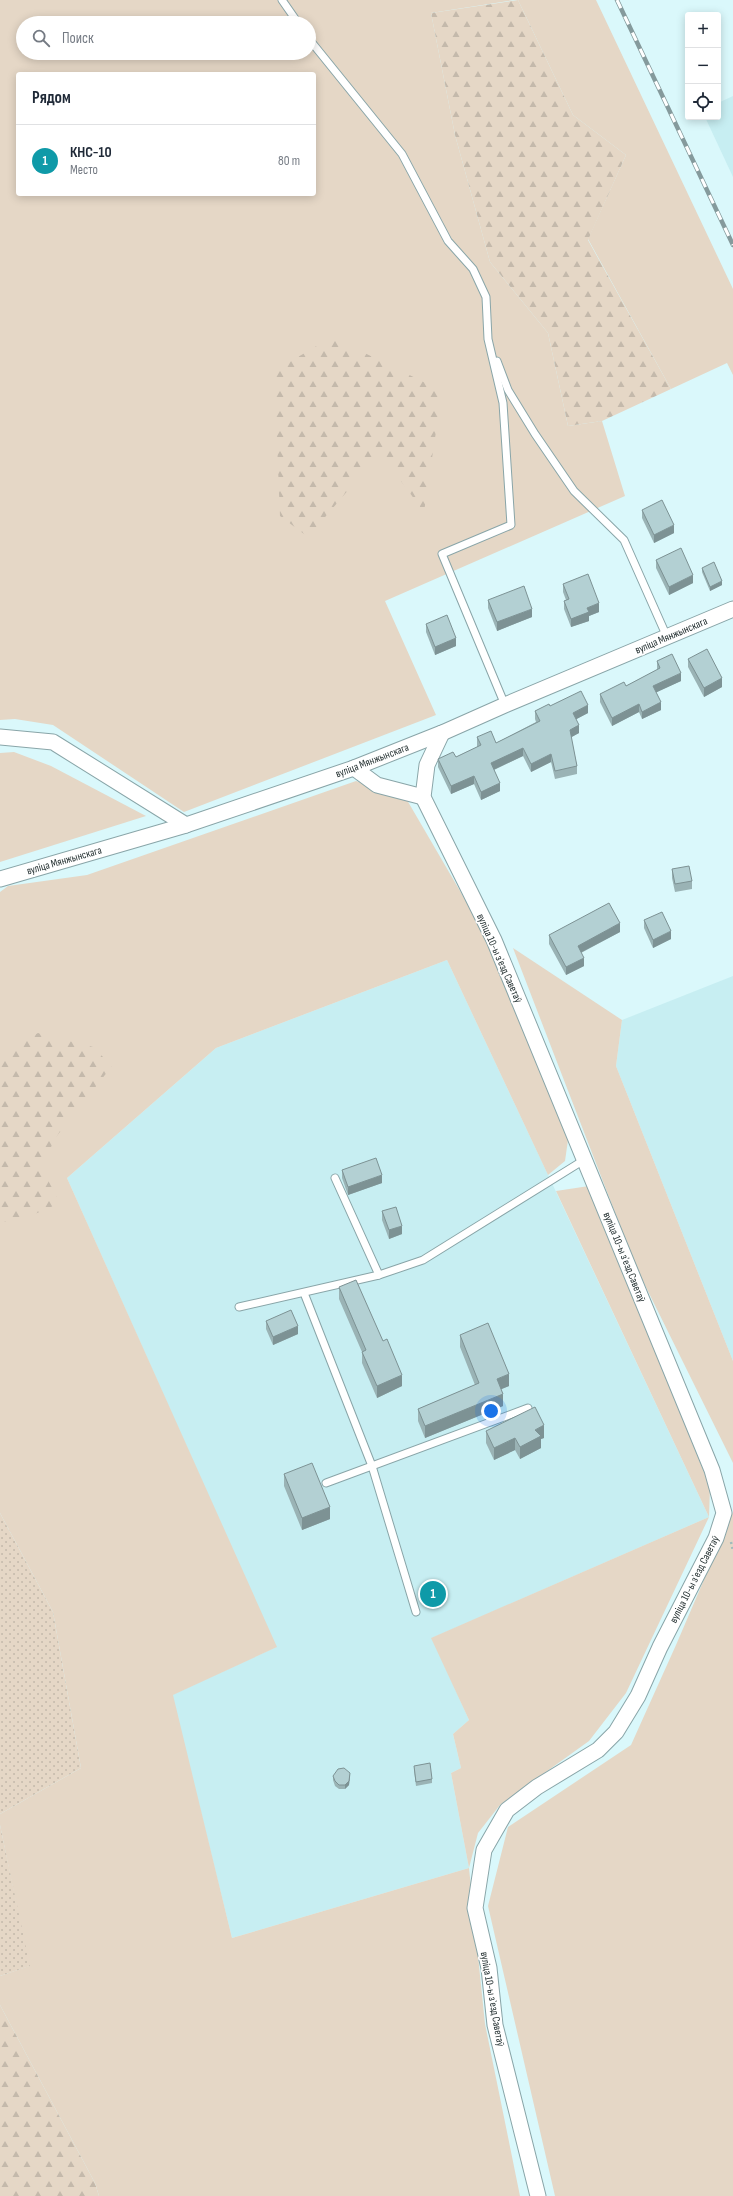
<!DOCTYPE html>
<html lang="ru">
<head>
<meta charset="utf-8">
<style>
  :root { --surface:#fff; --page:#f6f6f7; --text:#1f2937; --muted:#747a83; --line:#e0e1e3; --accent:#111827 }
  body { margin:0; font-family:"Sofia Sans Condensed",sans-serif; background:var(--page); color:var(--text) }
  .controls { position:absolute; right:12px; top:12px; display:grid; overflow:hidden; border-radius:4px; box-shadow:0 2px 10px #0003 }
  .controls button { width:36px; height:36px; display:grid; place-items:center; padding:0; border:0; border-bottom:1px solid var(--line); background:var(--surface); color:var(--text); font:20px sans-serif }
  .you { position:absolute; left:491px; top:1411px; width:14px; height:14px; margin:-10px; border:3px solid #fff; border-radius:50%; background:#1a73e8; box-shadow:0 0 0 6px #1a73e833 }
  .badge { display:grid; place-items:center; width:26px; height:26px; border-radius:50%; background:var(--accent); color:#fff; font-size:13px; font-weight:700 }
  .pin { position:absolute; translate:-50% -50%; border:2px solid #fff; box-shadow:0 1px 4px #0006 }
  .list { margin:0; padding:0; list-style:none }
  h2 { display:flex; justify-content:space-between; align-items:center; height:52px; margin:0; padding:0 16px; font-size:17px }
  h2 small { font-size:13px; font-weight:400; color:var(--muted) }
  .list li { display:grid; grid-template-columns:26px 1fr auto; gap:12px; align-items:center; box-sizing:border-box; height:72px; padding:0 16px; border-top:1px solid var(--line) }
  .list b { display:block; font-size:15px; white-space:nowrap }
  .list p { margin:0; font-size:13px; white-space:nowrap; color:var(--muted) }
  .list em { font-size:13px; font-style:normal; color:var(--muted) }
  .icon { flex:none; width:22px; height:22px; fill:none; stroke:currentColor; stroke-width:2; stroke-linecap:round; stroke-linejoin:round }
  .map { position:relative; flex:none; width:733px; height:2196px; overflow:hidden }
  .search { position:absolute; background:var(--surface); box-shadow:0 2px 10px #0003; left:16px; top:16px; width:300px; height:44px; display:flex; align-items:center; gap:10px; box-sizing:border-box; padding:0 14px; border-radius:22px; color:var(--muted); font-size:15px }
  .panel { position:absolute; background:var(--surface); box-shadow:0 2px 10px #0003; left:16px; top:72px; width:300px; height:124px; border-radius:4px }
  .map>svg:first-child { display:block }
  .built { fill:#c7eef2 }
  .grass { fill:#e5d7c6; fill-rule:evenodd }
  .forest { fill:url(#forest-firs) }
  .park { fill:url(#park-dots) }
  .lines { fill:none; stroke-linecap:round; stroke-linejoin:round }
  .lane-casing { stroke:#89a5a8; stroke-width:9 }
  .street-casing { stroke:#89a5a8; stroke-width:17 }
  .path { stroke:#a1babc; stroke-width:2.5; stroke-dasharray:2 3; stroke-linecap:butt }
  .lane { stroke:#fff; stroke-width:7 }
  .street { stroke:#fff; stroke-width:15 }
  .rail-casing { stroke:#859a9c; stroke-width:4.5 }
  .rail { stroke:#fff; stroke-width:3; stroke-dasharray:9; stroke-linecap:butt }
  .wall { fill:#9ab3b5 }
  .shaded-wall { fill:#7d9294 }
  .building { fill:#b3d0d3; stroke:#7d9294 }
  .labels { text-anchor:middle; stroke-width:3.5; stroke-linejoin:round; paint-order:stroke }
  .street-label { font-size:11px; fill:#273334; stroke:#fff }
</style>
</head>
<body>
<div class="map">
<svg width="733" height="2196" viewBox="0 0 733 2196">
  <defs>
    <pattern id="forest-firs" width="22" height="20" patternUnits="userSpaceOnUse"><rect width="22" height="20" fill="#e5d7c6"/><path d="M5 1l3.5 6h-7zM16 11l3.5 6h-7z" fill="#c4b9ab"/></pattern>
    <pattern id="park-dots" width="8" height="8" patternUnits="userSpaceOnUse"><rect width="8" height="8" fill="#e5d7c6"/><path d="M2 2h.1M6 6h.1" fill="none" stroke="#c4b9ab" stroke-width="1.8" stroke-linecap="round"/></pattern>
  </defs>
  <rect width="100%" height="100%" fill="#daf8fb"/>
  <g class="built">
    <polygon points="733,96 733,177 705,117 718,117 718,103"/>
    <polygon points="447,960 709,1517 432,1638 469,1720 453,1734 461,1768 451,1773 469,1868 232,1938 172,1695 276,1647 67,1178 216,1048"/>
    <polygon points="733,976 733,1361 616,1066 622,1020"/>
  </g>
  <g class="grass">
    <path d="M0 0H514L431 13 455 135 490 262 548 333 568 426 602 421 625 496 385 601 436 715 184 812 53 725 15 719 0 720ZM23 23H309V53H23ZM18 74H314V194H18Z"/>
    <polygon points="518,0 596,0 733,289 733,375 727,363 671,389 588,239 626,155 573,115"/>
    <polygon points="14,752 51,766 146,816 0,862 0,753"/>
    <polygon points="356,781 407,800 488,939 568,1140 565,1161 548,1175 447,960 216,1048 67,1178 277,1647 173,1695 232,1938 469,1868 451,1773 461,1768 453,1734 469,1720 431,1638 709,1517 556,1191 589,1186 710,1487 709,1517 626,1693 589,1741 500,1805 478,1833 469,1868 485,2024 520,2196 99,2196 95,2183 0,2005 0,1976 29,1966 0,1825 0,1814 81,1768 53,1612 0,1513 0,892 8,886 87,875"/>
    <polygon points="513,948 622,1020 616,1066 733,1361 733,1463 636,1267"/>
    <polygon points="733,1512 733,2196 555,2196 488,1906 508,1827 631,1745 676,1645"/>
  </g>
  <g class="forest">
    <polygon points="518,0 573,115 626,155 588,240 671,389 602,421 568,426 548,333 490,262 455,135 431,13"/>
    <polygon points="332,337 442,391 424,512 380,453 308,537 280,516 274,371"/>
    <polygon points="38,1033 93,1047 112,1066 56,1137 41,1167 60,1203 12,1224 0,1220 0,1052"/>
    <polygon points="0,2005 95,2183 99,2196 0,2196"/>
  </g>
  <g class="park">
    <polygon points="0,1513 53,1612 81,1768 0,1814"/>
    <polygon points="0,1825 30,1966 0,1976"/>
  </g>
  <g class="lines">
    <defs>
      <g id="lane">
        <polyline points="282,0 298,23"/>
        <polyline points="309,39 402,154 448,241 473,269 486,297 488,339 503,403 511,525 442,554 505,705"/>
        <polyline points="497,361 508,390 535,434 574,491 624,540 667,637"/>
        <polyline points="335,1178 379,1275"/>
        <polyline points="304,1293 372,1466 416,1612"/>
        <polyline points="239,1307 379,1275 423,1260 584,1160"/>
        <polyline points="326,1483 528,1408"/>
      </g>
      <g id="street">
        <polyline points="442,733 427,765 423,797 494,940 712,1470 724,1513 716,1538 660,1647 638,1696 616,1732 598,1750 537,1787 507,1810 484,1850 475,1908 489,1968 495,2025 538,2196"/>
        <polyline points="0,737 53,742 186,825"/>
        <polyline points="354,768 377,785 423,797"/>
        <polyline points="0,879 186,825 354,768 442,733 505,705 733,609"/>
      </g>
    </defs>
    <use href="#lane" class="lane-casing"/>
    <use href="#street" class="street-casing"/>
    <polyline class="path" points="731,1542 733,1551"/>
    <use href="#lane" class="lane"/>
    <use href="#street" class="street"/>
    <defs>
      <polyline id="rail" points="617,0 733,245"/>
    </defs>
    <use href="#rail" class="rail-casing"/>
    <use href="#rail" class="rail"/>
  </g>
  <g class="wall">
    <polygon points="642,510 674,533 654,543 642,518"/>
    <polygon points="656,560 693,583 669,595 656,568"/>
    <polygon points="702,568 722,585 710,591 702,572"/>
    <polygon points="563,584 599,612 589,616 589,621 571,627 564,609 564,601 566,600 563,592"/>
    <polygon points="488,600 532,617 497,631 488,608"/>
    <polygon points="426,624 456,646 435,655 426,632"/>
    <polygon points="688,659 722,687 704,697 688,667"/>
    <polygon points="657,661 681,681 656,692 661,710 642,719 639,712 612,726 600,702 600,694 626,686 657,670"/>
    <polygon points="550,706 588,713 576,719 579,733 571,737 577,766 577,774 555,779 551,762 531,772 523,756 494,770 500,791 481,800 474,784 451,794 438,767 438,759 456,757 477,747 477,737 496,743 536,722 535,719 535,711"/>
    <polygon points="672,869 692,881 692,889 675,892 672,878"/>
    <polygon points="644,920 671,939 653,948 644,928"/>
    <polygon points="620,932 581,953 584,966 566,975 549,944 549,935"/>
    <polygon points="342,1170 382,1183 348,1195 342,1178"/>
    <polygon points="382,1211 402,1234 389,1239 382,1220"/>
    <polygon points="339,1287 402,1386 377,1398 362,1363 362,1352 339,1299"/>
    <polygon points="266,1321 298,1334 273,1345 266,1329"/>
    <polygon points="460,1335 509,1386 501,1389 503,1406 425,1438 418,1421 418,1409 475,1385 460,1347"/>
    <polygon points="486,1431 544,1438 541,1439 541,1448 520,1459 515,1450 494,1460 486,1443"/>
    <polygon points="284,1474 330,1519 302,1530 284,1486"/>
    <polygon points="414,1766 432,1779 432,1783 416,1786 414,1770"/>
    <polygon points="333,1776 350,1777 349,1785 345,1789 339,1789 335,1786 333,1780"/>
  </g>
  <g class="shaded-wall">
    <polygon points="674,525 674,533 654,543 654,535"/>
    <polygon points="693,575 693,583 669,595 669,587"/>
    <polygon points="722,581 722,585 710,591 710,587"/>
    <polygon points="599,603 599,612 589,616 589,621 571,627 571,619 587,608"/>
    <polygon points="532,609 532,617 497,631 497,622"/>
    <polygon points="456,638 456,646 435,655 435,647"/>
    <polygon points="681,673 681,681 653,694 653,686"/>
    <polygon points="722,678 722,687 704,697 704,688"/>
    <polygon points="661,702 661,710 642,719 642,712"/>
    <polygon points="639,704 639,712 612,726 612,718"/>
    <polygon points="588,705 588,713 573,721 573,713"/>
    <polygon points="579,725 579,733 570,738 570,730"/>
    <polygon points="523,748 523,756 491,771 491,763"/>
    <polygon points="551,754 551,762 531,772 531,764"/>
    <polygon points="474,776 474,784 451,794 451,786"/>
    <polygon points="500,783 500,791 481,800 481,792"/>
    <polygon points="620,923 620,932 578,954 578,946"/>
    <polygon points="671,931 671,939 653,948 653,940"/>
    <polygon points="584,958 584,966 566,975 566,967"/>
    <polygon points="382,1175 382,1183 348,1195 348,1187"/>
    <polygon points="402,1226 402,1234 389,1239 389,1230"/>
    <polygon points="298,1326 298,1334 273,1345 273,1337"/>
    <polygon points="509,1374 509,1386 497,1391 497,1379"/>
    <polygon points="402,1375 402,1386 377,1398 377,1386"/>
    <polygon points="503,1394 503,1406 425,1438 425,1426"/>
    <polygon points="544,1425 544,1438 541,1439 541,1448 520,1459 520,1447 535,1430"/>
    <polygon points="515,1438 515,1450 494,1460 494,1448"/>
    <polygon points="330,1507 330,1519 302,1530 302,1518"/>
    <polygon points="350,1773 349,1785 345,1789 345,1785"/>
  </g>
  <g class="building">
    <polygon points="662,500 674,525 654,535 642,510"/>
    <polygon points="681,548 693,575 669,587 656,560"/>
    <polygon points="714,562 722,581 710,587 702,568"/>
    <polygon points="588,574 599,603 587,608 589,612 571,619 564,601 569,599 563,584"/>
    <polygon points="524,586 532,609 497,622 488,600"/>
    <polygon points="447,615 456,638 435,647 426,624"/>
    <polygon points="707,649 722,678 704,688 688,659"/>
    <polygon points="672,654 681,673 653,686 661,702 642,712 639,704 612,718 600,694 624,682 626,686 660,668 657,661"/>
    <polygon points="581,691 588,705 573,713 579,725 570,730 577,766 555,771 551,754 531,764 523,748 491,763 500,783 481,792 474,776 451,786 438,759 453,752 456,757 481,745 477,737 491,731 496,743 540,721 535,711 549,704 550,706"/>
    <polygon points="689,866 692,881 675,884 672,869"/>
    <polygon points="609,903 620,923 578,946 584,958 566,967 549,935"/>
    <polygon points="662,912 671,931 653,940 644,920"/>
    <polygon points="376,1158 382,1175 348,1187 342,1170"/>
    <polygon points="396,1207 402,1226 389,1230 382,1211"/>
    <polygon points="356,1280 383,1341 387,1339 402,1375 377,1386 362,1352 366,1350 339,1287"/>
    <polygon points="291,1310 298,1326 273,1337 266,1321"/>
    <polygon points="488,1323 509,1374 497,1379 503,1394 425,1426 418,1409 479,1383 460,1335"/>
    <polygon points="535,1407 544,1425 535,1430 541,1436 520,1447 515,1438 494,1448 486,1431"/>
    <polygon points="312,1463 330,1507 302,1518 284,1474"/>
    <polygon points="430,1763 432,1779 416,1782 414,1766"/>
    <polygon points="344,1768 350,1773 349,1781 345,1785 339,1785 335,1781 333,1776 338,1769"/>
  </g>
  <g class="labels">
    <g class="street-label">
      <text transform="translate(671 635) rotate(-23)" y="4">вуліца Мянжынскага</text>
      <text transform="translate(372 760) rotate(-21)" y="4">вуліца Мянжынскага</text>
      <text transform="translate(64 860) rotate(-16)" y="4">вуліца Мянжынскага</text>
      <text transform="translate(500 958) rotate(66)" y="4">вуліца 10-ы зʼезд Саветаў</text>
      <text transform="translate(625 1257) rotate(68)" y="4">вуліца 10-ы зʼезд Саветаў</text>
      <text transform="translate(694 1579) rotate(-63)" y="4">вуліца 10-ы зʼезд Саветаў</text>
      <text transform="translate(493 1999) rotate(80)" y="4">вуліца 10-ы зʼезд Саветаў</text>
    </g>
  </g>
</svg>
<div class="controls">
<button>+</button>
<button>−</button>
<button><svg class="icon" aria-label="locate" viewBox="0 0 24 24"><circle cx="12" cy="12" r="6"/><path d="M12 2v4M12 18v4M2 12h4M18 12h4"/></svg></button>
</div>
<div class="you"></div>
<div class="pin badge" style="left:433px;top:1594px;background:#0f9aa8">1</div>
<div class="search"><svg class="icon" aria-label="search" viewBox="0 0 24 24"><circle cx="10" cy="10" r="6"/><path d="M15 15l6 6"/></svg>Поиск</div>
<section class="panel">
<h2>Рядом<small></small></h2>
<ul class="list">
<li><span class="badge" style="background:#0f9aa8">1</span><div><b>КНС-10</b><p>Место</p></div><em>80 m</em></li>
</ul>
</section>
</div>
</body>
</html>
